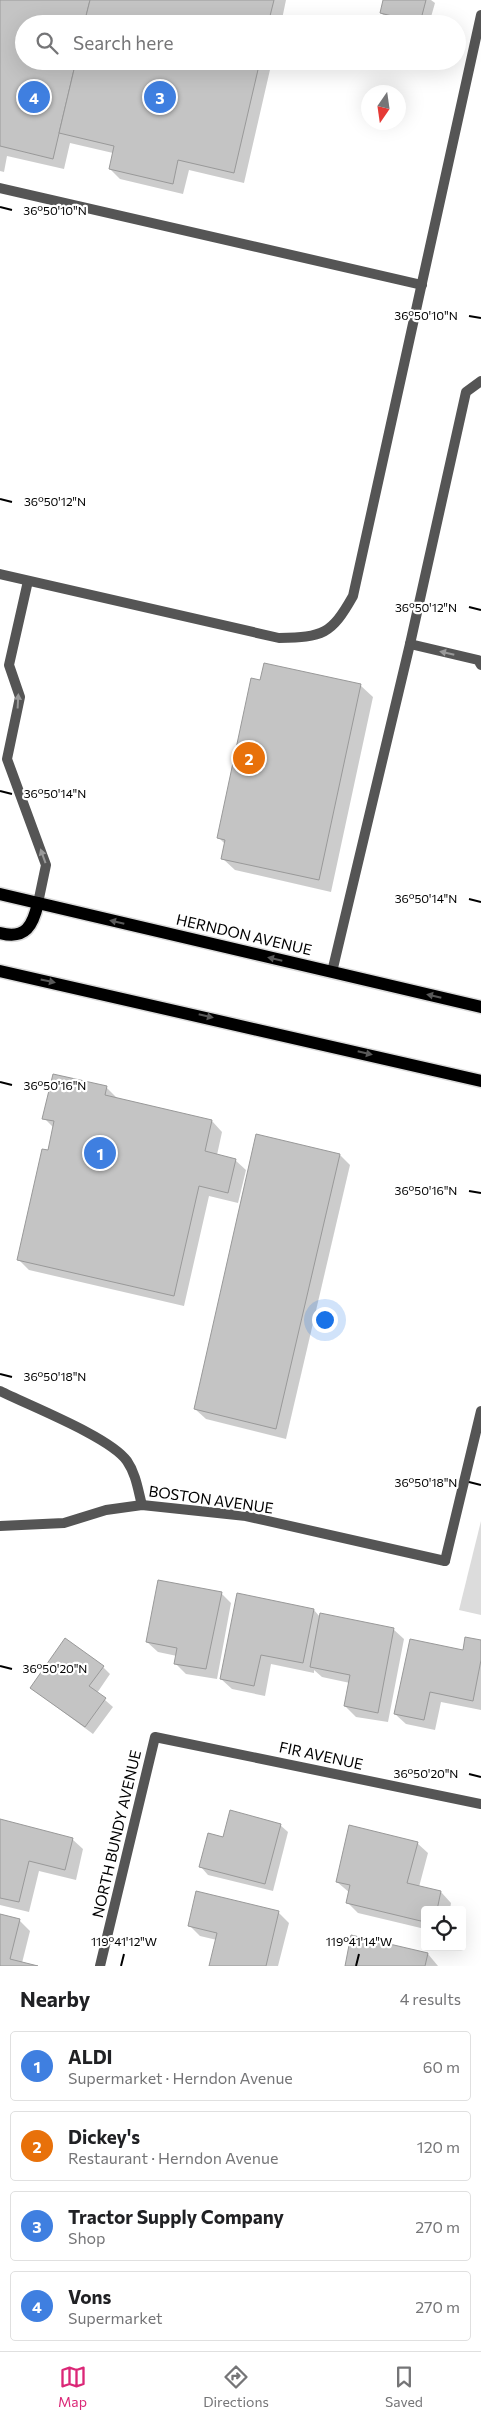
<!DOCTYPE html>
<html lang="en">
<head>
<meta charset="utf-8">
<style>
  :root { --surface:#fff; --page:#f2f2f2; --text:#202124; --muted:#757577; --line:#e0e0e0; --accent:#db2777 }
  body { margin:0; font-family:Commissioner,sans-serif; background:var(--page); color:var(--text) }
  .controls { position:absolute; right:15px; bottom:15px; display:grid; overflow:hidden; border-radius:5px; box-shadow:0 5px 20px #0002 }
  .controls button { width:45px; height:45px; display:grid; place-items:center; padding:0; border:0; border-bottom:1px solid var(--line); background:var(--surface); color:var(--text); font:25px sans-serif }
  .compass { position:absolute; left:361px; top:85px; width:45px; height:45px; border-radius:50%; background:var(--surface); box-shadow:0 5px 20px #0002; rotate:193deg }
  .you { position:absolute; left:324px; top:1319px; width:18px; height:18px; margin:-12px; border:4px solid #fff; border-radius:50%; background:#1a73e8; box-shadow:0 0 0 8px #1a73e833 }
  .badge { display:grid; place-items:center; width:32px; height:32px; border-radius:50%; background:var(--accent); color:#fff; font-size:16px; font-weight:700 }
  .pin { position:absolute; translate:-50% -50%; border:2px solid #fff; box-shadow:0 1px 5px #0006 }
  .list { margin:0; padding:0; list-style:none }
  h2 { display:flex; justify-content:space-between; align-items:center; height:65px; margin:0; padding:0 20px; font-size:21px }
  h2 small { font-size:16px; font-weight:400; color:var(--muted) }
  .list li { display:grid; grid-template-columns:32px 1fr auto; gap:15px; align-items:center; box-sizing:border-box; height:70px; margin:0 10px 10px; padding:0 10px; border:1px solid var(--line); border-radius:5px }
  .list b { display:block; font-size:19px; white-space:nowrap }
  .list p { margin:0; font-size:16px; white-space:nowrap; color:var(--muted) }
  .list em { font-size:16px; font-style:normal; color:var(--muted) }
  .icon { flex:none; width:28px; height:28px; fill:none; stroke:currentColor; stroke-width:2; stroke-linecap:round; stroke-linejoin:round }
  .map { position:relative; flex:none; width:481px; height:1966px; overflow:hidden }
  .search { position:absolute; background:var(--surface); box-shadow:0 5px 20px #0002; left:15px; right:15px; top:15px; height:55px; display:flex; align-items:center; gap:12px; box-sizing:border-box; padding:0 18px; border-radius:28px; color:var(--muted); font-size:19px }
  .sheet { height:385px; background:var(--surface) }
  nav { display:flex; justify-content:space-around; align-items:center; box-sizing:border-box; height:70px; border-top:1px solid var(--line); background:var(--surface); font-size:14px; color:var(--muted) }
  nav a { display:grid; justify-items:center; gap:2px }
  nav .on { color:var(--accent) }
  .map>svg:first-child { display:block }
  .green { fill:#dcdcdc }
  .shadow { fill:#0003 }
  .building { fill:#c4c4c4; stroke:#999 }
  .lines { fill:none; stroke-linecap:round; stroke-linejoin:round }
  .primary-casing { stroke:#dbdbdb; stroke-width:15 }
  .lane { stroke:#555; stroke-width:10 }
  .street { stroke:#555; stroke-width:10 }
  .primary { stroke:#000; stroke-width:12 }
  .oneway { fill:#999 }
  .oneway2 { fill:#595959 }
  .ticks { fill:none; stroke:#000; stroke-width:2 }
  .labels { text-anchor:middle; stroke-width:4.5; stroke-linejoin:round; paint-order:stroke }
  .street-label { font-size:15px; fill:#000; stroke:#fff }
  .ticks-label { font-size:12px; text-anchor:middle; fill:#000; stroke:#fff; stroke-width:4.5; stroke-linejoin:round; paint-order:stroke }
</style>
</head>
<body>
<div class="map">
<svg width="481" height="1966" viewBox="0 0 481 1966">
  <rect width="100%" height="100%" fill="#fff"/>
  <polygon class="green" points="481,1521 481,1615 459,1610"/>
  <g class="shadow">
    <polygon points="0,0 286,0 281,24 24,24 24,61 272,61 244,183 189,170 183,194 120,179 110,169 113,153 70,143 64,169 7,156 4,172 0,171"/>
    <polygon points="384,0 431,0 435,3 429,24 402,24 389,20 381,13"/>
    <polygon points="261,681 360,685 373,697 331,892 235,870 222,858 226,845 218,837"/>
    <polygon points="106,1087 117,1098 212,1121 222,1132 217,1155 235,1160 246,1170 238,1203 209,1196 184,1306 29,1270 18,1259 54,1128 44,1118"/>
    <polygon points="340,1155 350,1165 286,1439 206,1419 195,1409"/>
    <polygon points="221,1593 231,1603 217,1679 186,1674 175,1663 177,1656 158,1652 147,1642"/>
    <polygon points="314,1610 320,1617 393,1629 404,1639 388,1722 356,1717 345,1706 350,1683 322,1677 314,1670 314,1673 271,1664 265,1696 232,1689 221,1679"/>
    <polygon points="481,1642 481,1710 441,1702 435,1730 406,1724 395,1714 464,1651"/>
    <polygon points="103,1667 110,1674 97,1693 113,1707 93,1734 31,1688"/>
    <polygon points="0,1821 72,1839 83,1849 76,1880 39,1871 29,1912 0,1905"/>
    <polygon points="280,1825 288,1832 273,1891 208,1875 201,1867 224,1838"/>
    <polygon points="417,1843 428,1853 419,1887 441,1892 451,1903 450,1910 425,1910 425,1929 358,1913 347,1902 350,1893 337,1882"/>
    <polygon points="278,1912 289,1923 278,1966 210,1966 217,1940 200,1936 189,1925"/>
    <polygon points="0,1915 20,1921 30,1931 22,1963 33,1966 0,1966"/>
    <polygon points="352,1937 428,1954 438,1966 346,1966"/>
  </g>
  <g class="building">
    <polygon points="0,0 90,0 84,24 24,24 24,61 76,61 53,159 0,146"/>
    <polygon points="90,0 274,0 268,24 84,24"/>
    <polygon points="383,0 426,0 420,23 380,13"/>
    <polygon points="76,61 260,61 234,173 178,160 173,184 109,169 114,146 59,133"/>
    <polygon points="264,663 361,684 319,880 221,859 225,840 217,838 251,678 260,680"/>
    <polygon points="53,1074 107,1086 105,1095 212,1120 205,1151 236,1159 228,1193 199,1186 174,1296 17,1260 42,1149 48,1150 54,1121 42,1119"/>
    <polygon points="256,1134 340,1154 276,1429 194,1409"/>
    <polygon points="158,1580 222,1592 206,1669 174,1664 177,1648 146,1642"/>
    <polygon points="237,1593 314,1609 303,1663 261,1655 254,1686 220,1679"/>
    <polygon points="320,1613 394,1628 378,1713 344,1706 350,1675 310,1667"/>
    <polygon points="465,1637 481,1640 481,1660 473,1701 430,1692 424,1720 394,1714 410,1639 463,1650"/>
    <polygon points="65,1638 104,1666 89,1686 106,1698 85,1727 30,1688"/>
    <polygon points="230,1810 281,1824 265,1884 199,1867 208,1833 223,1837"/>
    <polygon points="0,1819 73,1838 65,1870 29,1861 19,1902 0,1898"/>
    <polygon points="349,1825 418,1842 407,1883 441,1891 437,1910 425,1910 425,1922 346,1903 350,1885 336,1882"/>
    <polygon points="196,1891 279,1911 266,1966 209,1966 217,1933 188,1926"/>
    <polygon points="0,1914 20,1919 10,1959 38,1966 0,1966"/>
    <polygon points="351,1935 428,1953 425,1966 345,1966"/>
  </g>
  <g class="lines">
    <defs>
      <g id="primary">
        <polyline points="0,894 481,1007"/>
        <path d="M0 933C26 940 33 925 38 903"/>
        <polyline points="0,971 481,1081"/>
      </g>
    </defs>
    <use href="#primary" class="primary-casing"/>
    <g class="lane">
      <polyline points="0,188 422,285"/>
      <path d="M0 574 279 638C323 637 331 635 353 596L481 15"/>
      <polyline points="28,581 9,665 20,697 7,759 46,865 38,903"/>
      <polyline points="410,644 478,660 481,665"/>
      <polyline points="332,972 410,644 466,392 481,381"/>
      <path d="M0 1391C30 1406 110 1437 127 1461 136 1474 138 1490 142 1505"/>
      <polyline points="445,1561 481,1411"/>
    </g>
    <g class="street">
      <polyline points="0,1526 64,1523 106,1510 142,1505 246,1516 445,1561"/>
      <polyline points="100,1966 155,1737 481,1804"/>
    </g>
    <use href="#primary" class="primary"/>
  </g>
  <defs><path id="oneway-solid" d="M-6-.8H1V-3.2L6.5 0L1 3.2V.8H-6Z" transform="scale(1.25)"/></defs>
  <g class="oneway">
    <use href="#oneway-solid" transform="translate(447 653) rotate(-167)"/>
    <use href="#oneway-solid" transform="translate(18 701) rotate(-87)"/>
    <use href="#oneway-solid" transform="translate(43 856) rotate(-110)"/>
  </g>
  <g class="oneway2">
    <use href="#oneway-solid" transform="translate(117 922) rotate(-167)"/>
    <use href="#oneway-solid" transform="translate(275 959) rotate(-167)"/>
    <use href="#oneway-solid" transform="translate(48 981) rotate(12)"/>
    <use href="#oneway-solid" transform="translate(434 996) rotate(-167)"/>
    <use href="#oneway-solid" transform="translate(206 1016) rotate(13)"/>
    <use href="#oneway-solid" transform="translate(365 1053) rotate(13)"/>
  </g>
  <path class="ticks" d="M0 207 12 210M469 316 481 318M0 499 12 502M469 607 481 610M0 791 12 794M469 899 481 902M0 1082 12 1085M469 1191 481 1193M0 1374 12 1377M469 1482 481 1485M0 1666 12 1669M469 1774 481 1777M121 1966 124 1954M356 1966 359 1954"/>
  <g class="labels">
    <g class="street-label">
      <text transform="translate(244 935) rotate(13)" y="5">HERNDON AVENUE</text>
      <text transform="translate(211 1500) rotate(8)" y="5">BOSTON AVENUE</text>
      <text transform="translate(321 1756) rotate(12)" y="5">FIR AVENUE</text>
      <text transform="translate(117 1834) rotate(-77)" y="5">NORTH BUNDY AVENUE</text>
    </g>
  </g>
  <g class="ticks-label">
    <text x="55" y="215">36°50'10"N</text>
    <text x="426" y="320">36°50'10"N</text>
    <text x="55" y="506">36°50'12"N</text>
    <text x="426" y="612">36°50'12"N</text>
    <text x="55" y="798">36°50'14"N</text>
    <text x="426" y="903">36°50'14"N</text>
    <text x="55" y="1090">36°50'16"N</text>
    <text x="426" y="1195">36°50'16"N</text>
    <text x="55" y="1381">36°50'18"N</text>
    <text x="426" y="1487">36°50'18"N</text>
    <text x="55" y="1673">36°50'20"N</text>
    <text x="426" y="1778">36°50'20"N</text>
    <text x="124" y="1946">119°41'12"W</text>
    <text x="359" y="1946">119°41'14"W</text>
  </g>
</svg>
<div class="controls">
<button><svg class="icon" aria-label="locate" viewBox="0 0 24 24"><circle cx="12" cy="12" r="6"/><path d="M12 2v4M12 18v4M2 12h4M18 12h4"/></svg></button>
</div>
<svg class="compass" viewBox="-18 -18 36 36"><path d="M0-13l5 13h-10z" fill="#e53935"/><path d="M0 13l5-13h-10z" fill="#757577"/></svg>
<div class="you"></div>
<div class="pin badge" style="left:100px;top:1153px;background:#3f7fe0">1</div>
<div class="pin badge" style="left:249px;top:758px;background:#e8710a">2</div>
<div class="pin badge" style="left:160px;top:97px;background:#3f7fe0">3</div>
<div class="pin badge" style="left:34px;top:97px;background:#3f7fe0">4</div>
<div class="search"><svg class="icon" aria-label="search" viewBox="0 0 24 24"><circle cx="10" cy="10" r="6"/><path d="M15 15l6 6"/></svg>Search here</div>
</div>
<section class="sheet">
<h2>Nearby<small>4 results</small></h2>
<ul class="list">
<li><span class="badge" style="background:#3f7fe0">1</span><div><b>ALDI</b><p>Supermarket · Herndon Avenue</p></div><em>60 m</em></li>
<li><span class="badge" style="background:#e8710a">2</span><div><b>Dickey's</b><p>Restaurant · Herndon Avenue</p></div><em>120 m</em></li>
<li><span class="badge" style="background:#3f7fe0">3</span><div><b>Tractor Supply Company</b><p>Shop</p></div><em>270 m</em></li>
<li><span class="badge" style="background:#3f7fe0">4</span><div><b>Vons</b><p>Supermarket</p></div><em>270 m</em></li>
</ul>
</section>
<nav>
<a class="on"><svg class="icon" aria-label="map" viewBox="0 0 24 24"><path d="M3 6l6-2 6 2 6-2v14l-6 2-6-2-6 2zM9 4v14M15 6v14"/></svg>Map</a>
<a><svg class="icon" aria-label="directions" viewBox="0 0 24 24"><path d="M12 3l9 9-9 9-9-9zM9 14v-3h6M13 9l2 2-2 2"/></svg>Directions</a>
<a><svg class="icon" aria-label="saved" viewBox="0 0 24 24"><path d="M7 4h10v16l-5-4-5 4z"/></svg>Saved</a>
</nav>
</body>
</html>
